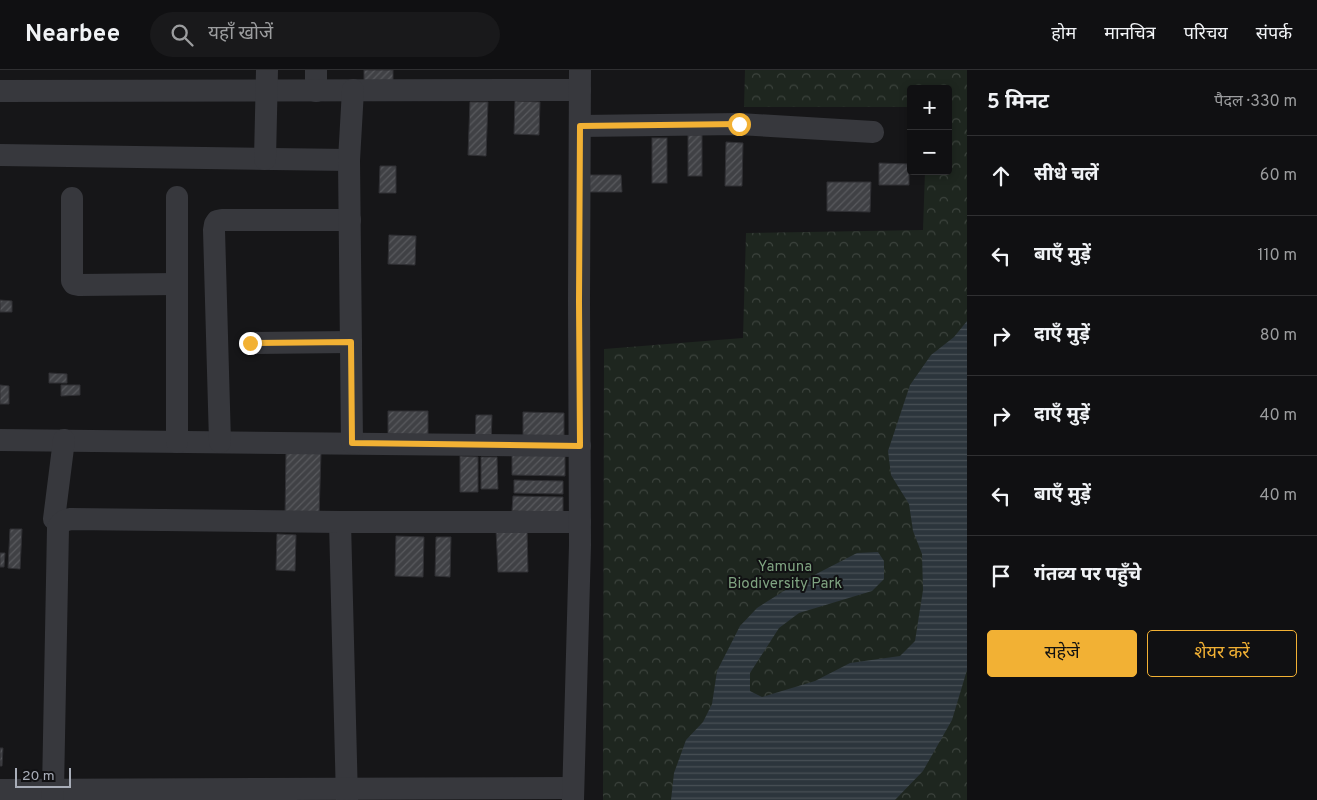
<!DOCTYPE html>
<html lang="hi">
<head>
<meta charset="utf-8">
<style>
  :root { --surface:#101012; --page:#19191b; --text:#f1f3f6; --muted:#9c9d9f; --line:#303032; --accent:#f2b134 }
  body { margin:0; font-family:Overpass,"Noto Sans Devanagari",sans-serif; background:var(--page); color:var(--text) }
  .controls { position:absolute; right:15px; top:15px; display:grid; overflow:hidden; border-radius:5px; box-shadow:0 2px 8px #0003 }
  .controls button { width:45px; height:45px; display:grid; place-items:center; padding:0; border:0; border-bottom:1px solid var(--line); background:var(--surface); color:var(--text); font:25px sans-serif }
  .scale { position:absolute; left:15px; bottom:12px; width:56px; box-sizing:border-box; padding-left:5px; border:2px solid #a8adb8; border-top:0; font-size:14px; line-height:18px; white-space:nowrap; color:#a8adb8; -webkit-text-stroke:4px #111113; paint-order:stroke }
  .stop { position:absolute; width:15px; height:15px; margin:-11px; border:4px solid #f2b134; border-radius:50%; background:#fff }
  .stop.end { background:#f2b134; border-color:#fff; box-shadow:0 1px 5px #0008 }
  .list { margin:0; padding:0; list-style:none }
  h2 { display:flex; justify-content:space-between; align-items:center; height:65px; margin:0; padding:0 20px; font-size:21px }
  h2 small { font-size:16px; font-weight:400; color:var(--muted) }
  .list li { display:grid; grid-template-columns:32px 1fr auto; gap:15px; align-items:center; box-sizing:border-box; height:80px; padding:0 20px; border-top:1px solid var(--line) }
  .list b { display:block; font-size:19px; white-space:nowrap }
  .list em { font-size:16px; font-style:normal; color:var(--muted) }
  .actions { display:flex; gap:10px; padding:15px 20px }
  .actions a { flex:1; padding:11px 0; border:1px solid var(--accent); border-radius:5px; text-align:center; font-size:18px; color:var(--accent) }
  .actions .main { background:var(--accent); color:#111 }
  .icon { flex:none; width:28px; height:28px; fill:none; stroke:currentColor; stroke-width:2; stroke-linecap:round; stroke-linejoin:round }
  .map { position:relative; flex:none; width:967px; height:730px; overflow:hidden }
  header { display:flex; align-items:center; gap:30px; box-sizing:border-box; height:70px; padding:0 25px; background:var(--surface); border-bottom:1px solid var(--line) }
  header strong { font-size:24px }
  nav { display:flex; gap:28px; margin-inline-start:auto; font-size:18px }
  .search { width:350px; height:45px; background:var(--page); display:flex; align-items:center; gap:12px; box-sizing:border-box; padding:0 18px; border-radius:28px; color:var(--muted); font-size:19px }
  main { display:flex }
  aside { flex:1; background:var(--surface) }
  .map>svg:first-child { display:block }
  .forest { fill:url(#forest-crowns) }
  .water { fill:url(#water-rules) }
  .building { fill:url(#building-hatch); stroke:#303034 }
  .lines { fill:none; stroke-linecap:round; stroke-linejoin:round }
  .street { stroke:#37383d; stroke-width:22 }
  .route { stroke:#f2b134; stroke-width:6 }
  .labels { text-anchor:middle; stroke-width:4; stroke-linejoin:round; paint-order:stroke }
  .park-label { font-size:15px; fill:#7fa381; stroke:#111113 }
</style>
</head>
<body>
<header>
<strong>Nearbee</strong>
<div class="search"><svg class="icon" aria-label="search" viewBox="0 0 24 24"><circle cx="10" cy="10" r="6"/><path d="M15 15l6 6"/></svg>यहाँ खोजें</div>
<nav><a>होम</a><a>मानचित्र</a><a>परिचय</a><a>संपर्क</a></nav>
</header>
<main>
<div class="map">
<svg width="967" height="730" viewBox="0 0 967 730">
  <defs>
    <pattern id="forest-crowns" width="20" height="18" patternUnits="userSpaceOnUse" patternTransform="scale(1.25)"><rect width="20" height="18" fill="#1e261f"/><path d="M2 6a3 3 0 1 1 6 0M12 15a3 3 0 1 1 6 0" fill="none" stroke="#3c433d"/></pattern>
    <pattern id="water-rules" width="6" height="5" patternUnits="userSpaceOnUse" patternTransform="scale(1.25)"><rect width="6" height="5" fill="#2c353c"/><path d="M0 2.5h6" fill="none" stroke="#485056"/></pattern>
    <pattern id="building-hatch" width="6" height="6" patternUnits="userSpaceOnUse" patternTransform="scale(1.25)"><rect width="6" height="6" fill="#404145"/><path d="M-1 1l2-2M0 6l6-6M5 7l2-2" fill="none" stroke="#595a5e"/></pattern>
  </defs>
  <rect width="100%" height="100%" fill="#161618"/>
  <polygon class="forest" points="745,0 967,0 967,730 603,730 604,279 743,268 746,163 923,160 925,101 948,101 948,19 911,19 911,37 744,37"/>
  <polygon class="water" points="967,251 967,600 952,650 923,701 895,730 671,730 674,703 686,670 703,652 712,634 717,601 740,556 757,538 787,519 857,483 878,482 884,491 884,509 872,521 799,543 779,558 750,603 750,621 762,627 815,611 850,593 900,586 915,571 923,520 922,484 913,461 909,434 891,405 888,381 910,315 931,285 954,267"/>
  <g class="building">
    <rect x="364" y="0" width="29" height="15"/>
    <polygon points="515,31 540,32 539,65 514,64"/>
    <polygon points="470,32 488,32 486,86 468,85"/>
    <rect x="688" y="65" width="14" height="41"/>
    <rect x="652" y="68" width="15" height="45"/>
    <polygon points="726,72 743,73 742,116 725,116"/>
    <polygon points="879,93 909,94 909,115 879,115"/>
    <polygon points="380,96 396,96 396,123 379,123"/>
    <polygon points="581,105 621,105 622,122 581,122"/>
    <polygon points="827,112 871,112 870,142 827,141"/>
    <polygon points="389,165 416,166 415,195 388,194"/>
    <polygon points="0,230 12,231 12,242 0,242"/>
    <polygon points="49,303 67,304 67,313 49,313"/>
    <polygon points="0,315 9,316 9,334 0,334"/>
    <polygon points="61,315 80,315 80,325 61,326"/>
    <polygon points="388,341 428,341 428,372 388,373"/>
    <polygon points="523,342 564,343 564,370 523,370"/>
    <polygon points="476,345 492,345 491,373 475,372"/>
    <polygon points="512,380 565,380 565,406 512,405"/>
    <polygon points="286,382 321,383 319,446 285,446"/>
    <polygon points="460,386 478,387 478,422 460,422"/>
    <polygon points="481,387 497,387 498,419 481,419"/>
    <polygon points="514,410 563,411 563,424 514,423"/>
    <polygon points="513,426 563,427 563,442 512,441"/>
    <polygon points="527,458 528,502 498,502 496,459"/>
    <polygon points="10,459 22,459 20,499 8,498"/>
    <polygon points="277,464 296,465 295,501 276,500"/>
    <polygon points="396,466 424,467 423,507 395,506"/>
    <polygon points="436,467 451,467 450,507 435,506"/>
    <polygon points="0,483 5,483 4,497 0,497"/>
    <polygon points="0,678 3,678 2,696 0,696"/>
  </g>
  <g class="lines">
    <g class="street">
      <polyline points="316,0 316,21"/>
      <polyline points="0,21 580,20"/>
      <polyline points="580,56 739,54 873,62"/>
      <polyline points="0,85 349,90"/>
      <polyline points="265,89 267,0"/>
      <polyline points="72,128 72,211 74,214 79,215 177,214"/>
      <polyline points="250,273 351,272"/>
      <polyline points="0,370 580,376"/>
      <polyline points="177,372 177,127"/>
      <polyline points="220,372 214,160 215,154 217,151 222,150 350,150"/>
      <polyline points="352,373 349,90 353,20"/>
      <polyline points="54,449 64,370"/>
      <polyline points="340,452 347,730"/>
      <polyline points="0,720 573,718"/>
      <path d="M52 730 53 720 58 458C61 452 64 450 71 449L340 452H580"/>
      <polyline points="573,730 580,475 579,231 580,0"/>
    </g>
  </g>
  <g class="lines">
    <polyline class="route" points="250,273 351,272 352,373 580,376 579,232 580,56 739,54"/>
  </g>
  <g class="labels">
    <g class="park-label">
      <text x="785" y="501">Yamuna<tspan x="785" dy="17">Biodiversity Park</tspan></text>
    </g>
  </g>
</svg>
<div class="controls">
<button>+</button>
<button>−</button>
</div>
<div class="scale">20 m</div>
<div class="stop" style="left:739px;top:54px"></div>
<div class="stop end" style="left:250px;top:273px"></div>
</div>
<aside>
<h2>5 मिनट<small>पैदल · 330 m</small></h2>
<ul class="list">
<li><svg class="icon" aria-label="ahead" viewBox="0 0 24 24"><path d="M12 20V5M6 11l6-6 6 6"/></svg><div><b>सीधे चलें</b></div><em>60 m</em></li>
<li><svg class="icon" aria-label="left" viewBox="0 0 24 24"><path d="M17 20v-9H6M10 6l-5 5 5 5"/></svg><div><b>बाएँ मुड़ें</b></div><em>110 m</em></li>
<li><svg class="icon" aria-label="right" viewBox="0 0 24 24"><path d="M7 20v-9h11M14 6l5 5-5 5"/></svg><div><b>दाएँ मुड़ें</b></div><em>80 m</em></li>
<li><svg class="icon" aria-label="right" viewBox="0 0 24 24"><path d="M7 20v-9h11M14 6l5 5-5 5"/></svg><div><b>दाएँ मुड़ें</b></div><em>40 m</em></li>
<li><svg class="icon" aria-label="left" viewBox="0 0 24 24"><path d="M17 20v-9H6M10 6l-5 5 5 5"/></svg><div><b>बाएँ मुड़ें</b></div><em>40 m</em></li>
<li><svg class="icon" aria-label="arrive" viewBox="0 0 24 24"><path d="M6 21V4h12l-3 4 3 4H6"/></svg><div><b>गंतव्य पर पहुँचे</b></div></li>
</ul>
<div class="actions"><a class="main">सहेजें</a><a>शेयर करें</a></div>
</aside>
</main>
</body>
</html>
